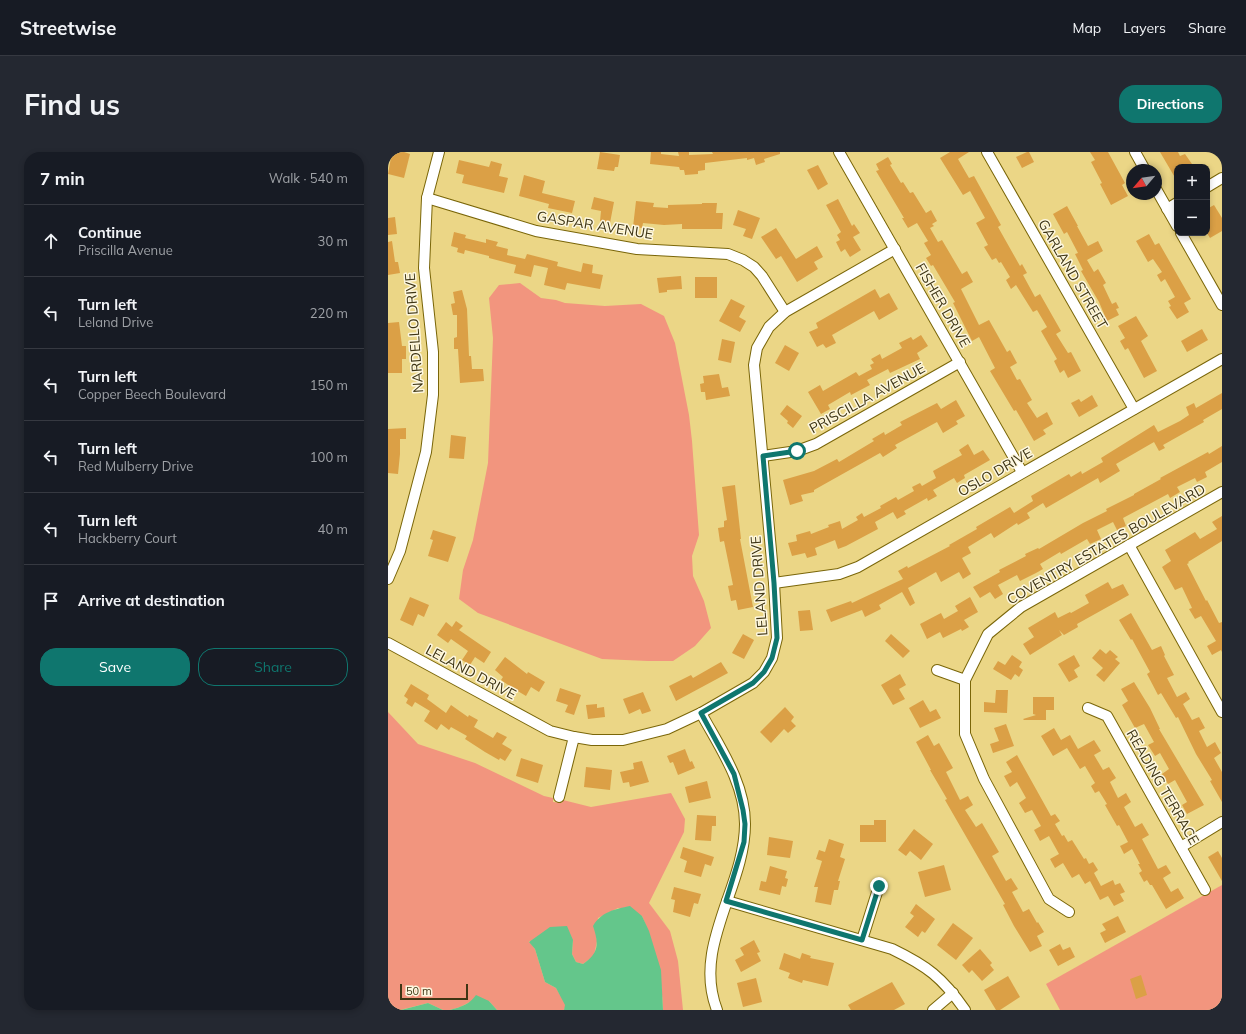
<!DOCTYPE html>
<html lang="en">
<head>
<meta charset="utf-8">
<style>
  :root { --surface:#171b24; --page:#242831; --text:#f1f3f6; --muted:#9ea1a6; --line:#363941; --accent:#0f766e }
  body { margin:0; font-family:Mulish,sans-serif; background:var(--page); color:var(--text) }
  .controls { position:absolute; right:12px; top:12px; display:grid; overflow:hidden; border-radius:8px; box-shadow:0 2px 6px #0003 }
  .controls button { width:36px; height:36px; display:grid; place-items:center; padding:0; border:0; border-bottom:1px solid var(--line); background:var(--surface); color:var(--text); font:20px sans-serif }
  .compass { position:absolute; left:738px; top:12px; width:36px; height:36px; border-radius:50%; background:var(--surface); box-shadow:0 2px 6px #0003; rotate:241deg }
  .scale { position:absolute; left:12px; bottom:10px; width:68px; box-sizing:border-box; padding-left:4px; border:2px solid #3e3514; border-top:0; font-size:11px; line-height:14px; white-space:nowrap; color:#3e3514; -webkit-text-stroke:3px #fdf7e0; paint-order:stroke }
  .stop { position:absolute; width:12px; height:12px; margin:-9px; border:3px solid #0f766e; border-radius:50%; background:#fff }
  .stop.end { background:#0f766e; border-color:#fff; box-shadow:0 1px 4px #0008 }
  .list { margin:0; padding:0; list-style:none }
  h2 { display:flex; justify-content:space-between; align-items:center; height:52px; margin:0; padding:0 16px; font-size:17px }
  h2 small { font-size:13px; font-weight:400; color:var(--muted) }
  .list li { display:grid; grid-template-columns:26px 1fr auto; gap:12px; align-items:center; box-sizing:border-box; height:72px; padding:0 16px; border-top:1px solid var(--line) }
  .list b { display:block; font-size:15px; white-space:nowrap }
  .list p { margin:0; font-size:13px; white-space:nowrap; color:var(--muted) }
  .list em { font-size:13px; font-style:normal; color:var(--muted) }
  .actions { display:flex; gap:8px; padding:12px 16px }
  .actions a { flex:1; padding:9px 0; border:1px solid var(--accent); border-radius:16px; text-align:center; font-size:14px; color:var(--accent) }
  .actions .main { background:var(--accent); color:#fff }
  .icon { flex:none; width:22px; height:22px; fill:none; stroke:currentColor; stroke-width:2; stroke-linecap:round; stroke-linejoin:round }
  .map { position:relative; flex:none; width:834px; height:858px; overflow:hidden; border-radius:16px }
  header { display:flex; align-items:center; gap:24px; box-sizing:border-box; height:56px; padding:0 20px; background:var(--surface); border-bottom:1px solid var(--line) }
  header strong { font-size:19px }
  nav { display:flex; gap:22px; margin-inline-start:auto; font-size:14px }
  .intro { display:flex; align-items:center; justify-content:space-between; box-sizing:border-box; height:96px; padding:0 24px }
  h1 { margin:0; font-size:28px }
  .button { padding:10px 18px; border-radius:16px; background:var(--accent); color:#fff; font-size:14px; font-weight:700 }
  main { display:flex; gap:24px; padding:0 24px }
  aside { flex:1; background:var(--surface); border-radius:16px; box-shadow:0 2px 6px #0003 }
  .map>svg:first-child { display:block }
  .green { fill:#f2957e }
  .water { fill:#64c68b }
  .building { fill:#dba046 }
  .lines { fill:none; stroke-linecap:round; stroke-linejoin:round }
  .minor-casing { stroke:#7a6609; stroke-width:12 }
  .minor { stroke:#fff; stroke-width:10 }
  .route { stroke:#0f766e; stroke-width:5 }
  .labels { text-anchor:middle; stroke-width:3; stroke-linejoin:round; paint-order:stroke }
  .street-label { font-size:14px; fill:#3e3514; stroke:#fdf7e0 }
</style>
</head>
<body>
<header>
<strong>Streetwise</strong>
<nav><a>Map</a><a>Layers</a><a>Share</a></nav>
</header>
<div class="intro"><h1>Find us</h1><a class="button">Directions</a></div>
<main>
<aside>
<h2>7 min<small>Walk · 540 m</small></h2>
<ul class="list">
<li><svg class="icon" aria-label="ahead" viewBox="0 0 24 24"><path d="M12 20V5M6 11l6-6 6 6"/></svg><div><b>Continue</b><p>Priscilla Avenue</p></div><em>30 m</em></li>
<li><svg class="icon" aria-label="left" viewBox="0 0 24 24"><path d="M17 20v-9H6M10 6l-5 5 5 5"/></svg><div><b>Turn left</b><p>Leland Drive</p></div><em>220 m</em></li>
<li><svg class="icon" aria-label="left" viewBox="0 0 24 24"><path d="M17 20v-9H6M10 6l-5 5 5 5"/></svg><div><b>Turn left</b><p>Copper Beech Boulevard</p></div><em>150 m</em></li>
<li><svg class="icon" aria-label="left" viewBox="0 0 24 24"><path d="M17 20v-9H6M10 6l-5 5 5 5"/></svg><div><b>Turn left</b><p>Red Mulberry Drive</p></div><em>100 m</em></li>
<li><svg class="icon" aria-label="left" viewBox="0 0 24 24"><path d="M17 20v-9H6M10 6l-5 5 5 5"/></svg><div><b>Turn left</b><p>Hackberry Court</p></div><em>40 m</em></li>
<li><svg class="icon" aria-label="arrive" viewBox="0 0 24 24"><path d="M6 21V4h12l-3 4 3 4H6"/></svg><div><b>Arrive at destination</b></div></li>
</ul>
<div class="actions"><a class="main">Save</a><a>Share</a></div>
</aside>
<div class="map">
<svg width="834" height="858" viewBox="0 0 834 858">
  <rect width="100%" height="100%" fill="#ebd686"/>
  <g class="green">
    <polygon points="132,131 153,146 168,148 177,151 217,154 253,152 276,164 287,191 301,263 304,289 311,383 304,404 305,424 316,449 323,476 307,494 285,509 260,509 214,507 90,461 71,447 75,418 85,388 100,311 105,186 101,146 111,133"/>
    <path d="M0 560 30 592 87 611 156 644 165 646V650L174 651 175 648 203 655 283 641 297 667 296 680 261 751 282 779 290 809 295 858H275C274 826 267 793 254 764L230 756 210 766 208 782 209 789 206 804 195 812 188 810 184 802 185 788 141 789 147 797 157 830 168 836 178 853 176 858H109L101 849H84L72 855 62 858H55L40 851 12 858H0Z"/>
    <polygon points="834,733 834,858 672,858 658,832"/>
  </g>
  <g class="water">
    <path d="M242 754 254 764 261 779 273 818 275 858H176L177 853 168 836 157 830 147 797 141 790 162 775 179 774 185 788 184 802 188 810 195 812C211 801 211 792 205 774 213 760 227 757 242 754Z"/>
    <path d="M88 843 101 849 109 858H62C73 855 82 852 88 843Z"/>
    <polygon points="40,851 55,858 12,858 13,858"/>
  </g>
  <g class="building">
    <polygon points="4,0 16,0 22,2 16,26 0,22"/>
    <polygon points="212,0 232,3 230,15 227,15 226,19 209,17"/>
    <polygon points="263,0 273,0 273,2 291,4 290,0 301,0 301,3 325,2 324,0 392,0 392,2 376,7 377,10 368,13 366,6 359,8 359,6 317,11 317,18 310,19 310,22 297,23 296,18 292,18 291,15 262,12"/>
    <polygon points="562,0 581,0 570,7 581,26 586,24 613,73 610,75 632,114 634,112 639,121 635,123 647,145 652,142 673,179 668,182 680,201 683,200 693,219 680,226 676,218 672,221 666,209 669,207 653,179 659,175 649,158 645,160 628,133 623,137 618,128 622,125 613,110 611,111 608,106 604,108 596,95 600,93 588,71 597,66 582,39 575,43 552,6"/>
    <polygon points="639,0 641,0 646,10 634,16 628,5"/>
    <polygon points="702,0 720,0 737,31 734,33 740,44 723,53 712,32 714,31 703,10 707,8"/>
    <polygon points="772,0 790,0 792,4 797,2 804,12 799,15 789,15 789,29"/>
    <polygon points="500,5 504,12 502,13 513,31 515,30 522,41 525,40 538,61 543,58 549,69 544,72 546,74 542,76 550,90 554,88 574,122 579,119 585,130 573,137 591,173 601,168 619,200 622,198 629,211 622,215 629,228 632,227 644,248 639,251 649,266 659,260 665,272 655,278 658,282 646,289 628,258 626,259 602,219 607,216 591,185 584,189 565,151 567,150 545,113 543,114 538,106 543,103 536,91 540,89 529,71 520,76 514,66 516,66 488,19 491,18 488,12"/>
    <polygon points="71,8 101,15 103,9 114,12 111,24 120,26 116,41 74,31 76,23 68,21"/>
    <polygon points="430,13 440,32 430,38 419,18"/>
    <polygon points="136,23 157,29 154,41 187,49 184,61 160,56 161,52 131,44"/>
    <polygon points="206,45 226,50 222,71 212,69 213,59 203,57"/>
    <polygon points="450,47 464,74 466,72 472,81 465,85 473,98 462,105 457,97 453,100 448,90 452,88 449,83 453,80 438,53"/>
    <polygon points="248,49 266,51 265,55 280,56 280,53 314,52 314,51 329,51 328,61 335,61 334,77 294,77 294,72 276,73 255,71 254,76 245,75"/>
    <polygon points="826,53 834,66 834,79 822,86 819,81 819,57"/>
    <polygon points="679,54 690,74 689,74 700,94 710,89 715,99 699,108 706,120 710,117 718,131 715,133 724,152 728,150 731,156 728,157 731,163 719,169 711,150 693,119 695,118 687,102 690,101 679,80 676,82 665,62"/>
    <polygon points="350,58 372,66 364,87 355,84 358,77 345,73"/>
    <polygon points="7,65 9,82 0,83 0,66"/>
    <polygon points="388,76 408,107 429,94 435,105 426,110 430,117 409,130 393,104 388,107 373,85"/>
    <polygon points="66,80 78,83 77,86 98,91 98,87 110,90 108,94 120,97 119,103 137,107 139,102 170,110 169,114 193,120 195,111 205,113 204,121 215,123 212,137 179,131 177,138 156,133 160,116 146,113 143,125 126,121 128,113 101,106 101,104 77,98 76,102 69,100 70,96 63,94"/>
    <polygon points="761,82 767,93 771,91 803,147 796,151 801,160 789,167 781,155 783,154 780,149 787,145 777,127 773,130 769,123 774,120 765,107 760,110 748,89"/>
    <polygon points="4,89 7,110 10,110 12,121 0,123 0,90"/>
    <polygon points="293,124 294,137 279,138 279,140 271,141 269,126"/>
    <rect x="307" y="125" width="22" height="21"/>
    <polygon points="487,137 492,146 501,141 510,157 491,168 486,159 444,183 448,191 438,196 435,192 429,195 421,180 430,176 428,171"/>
    <polygon points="74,138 79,157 81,204 83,204 84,217 95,217 96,229 72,231 70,197 66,197 66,186 69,185 69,163 65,163 63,152 67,151 65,140"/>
    <polygon points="343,147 357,154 351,165 358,169 352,180 331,169"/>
    <polygon points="748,164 760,184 753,189 769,219 756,226 740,196 737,198 732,189 737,186 730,174"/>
    <polygon points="11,170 14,194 18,194 18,207 14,207 14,221 0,221 0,171"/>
    <polygon points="814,177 820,188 799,200 793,189"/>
    <polygon points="533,183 540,194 529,201 532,207 502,221 500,217 479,228 482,233 463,243 462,240 440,253 442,257 433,262 420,240 432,233 435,239 468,220 471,224 484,217 482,213 486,211 483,207 492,202 494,207 514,196 511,191 523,185 525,188"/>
    <polygon points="334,187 347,190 343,211 330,208"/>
    <polygon points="397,193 411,201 401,219 387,211"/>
    <polygon points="331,222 334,236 340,235 342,244 318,248 317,240 313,240 312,232 316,231 315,224"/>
    <polygon points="834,241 834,257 815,268 816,270 775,293 777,296 771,299 766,290 728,312 732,319 712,331 710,326 658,356 655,351 639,361 642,366 630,373 629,371 606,386 603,381 580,395 583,401 574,406 583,422 575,427 571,420 553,430 548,420 520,436 527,451 522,454 514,440 491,453 493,457 477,465 474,458 443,470 438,458 463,449 464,451 515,427 510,419 519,414 520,416 562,394 561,393 589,377 588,375 622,355 626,361 645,349 643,344 681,322 683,325 693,319 694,322 715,310 713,306 766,273 770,280 792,269 801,263 798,255 806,251 808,256"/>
    <polygon points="704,243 710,254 691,265 683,251 691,247 693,250"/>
    <polygon points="568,248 577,264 568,269 570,272 555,281 549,270 507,293 509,296 495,305 492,301 426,338 426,340 413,343 415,349 402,353 395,328 426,319 449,307 451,310 486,289 484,287 496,280 497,283 514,273 512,270 549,251 553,257"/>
    <polygon points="399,253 414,264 405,276 399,271 400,269 392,262"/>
    <polygon points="18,276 18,287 12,287 12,302 10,322 0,321 0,277"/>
    <polygon points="63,283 78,285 76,307 61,306"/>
    <polygon points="580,292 586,303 595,298 602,308 576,323 577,326 569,331 566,326 545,338 549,344 540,349 539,346 516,359 518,362 509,367 505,360 487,370 490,377 458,394 450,397 447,388 427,396 429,403 419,406 417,401 404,404 400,391 409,389 408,383 422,379 423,382 441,375 440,373 452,369 454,377 470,368 468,365 474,361 476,365 493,356 492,354 508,345 510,348 526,339 524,335 532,331 534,334 548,326 545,319 574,303 571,298"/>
    <polygon points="834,294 834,310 817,320 819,325 809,330 807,326 789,335 792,340 782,346 780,342 735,366 738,374 729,378 725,370 709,378 713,387 702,392 699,387 673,402 672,400 652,412 655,417 648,421 632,429 629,423 610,433 615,442 607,447 602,440 592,446 585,435 612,420 611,418 638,404 637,402 650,396 651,397 695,371 719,359 718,357 746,343 746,342 773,327 772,326 820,300 821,302"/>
    <polygon points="347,333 353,387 352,387 365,455 350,458 348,448 343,449 340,434 345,433 336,389 332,390 330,376 336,375 336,369 339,368 334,335"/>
    <polygon points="834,364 834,389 800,410 801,411 799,412 818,449 819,448 831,471 834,470 834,500 833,498 824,503 819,494 828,489 813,464 807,467 801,457 804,456 794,435 787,438 774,415 783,409 777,398 807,380 812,387 829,377 824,370"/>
    <polygon points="45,378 68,385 60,410 40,404 45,388 42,387"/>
    <polygon points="720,430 724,437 735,432 741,443 689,472 690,475 676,483 671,478 674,483 642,503 635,492 646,485 640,476 667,460 670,466 682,460 683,461 701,451 697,443"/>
    <polygon points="22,445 41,453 36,465 30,462 25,474 12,468"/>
    <polygon points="582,445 590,460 576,468 581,475 574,479 573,477 555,486 552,480 539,487 532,472 553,461 556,467 570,459 567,454"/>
    <polygon points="422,458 425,478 412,479 410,459"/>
    <polygon points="743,461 764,498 773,494 777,503 776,504 786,523 779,526 789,545 798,540 802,547 795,552 804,568 811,565 817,576 811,579 819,595 827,590 833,601 826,606 834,620 834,650 822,629 824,628 808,602 790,565 788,566 773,541 770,543 759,522 762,520 744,487 743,488 731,468"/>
    <polygon points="68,469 75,474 71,478 103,500 96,511 87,505 82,513 74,508 80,499 63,487 60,491 49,483 58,470 64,475"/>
    <polygon points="355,482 366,488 356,507 344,501"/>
    <polygon points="503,482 522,499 515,506 497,489"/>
    <polygon points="712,497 718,502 722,498 730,505 727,507 732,511 716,530 708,523 715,516 704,506"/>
    <polygon points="624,503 634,510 631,515 635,518 631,525 627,522 623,528 605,517 610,509 617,513"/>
    <polygon points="686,503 692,514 686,518 690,525 681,530 670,512"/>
    <polygon points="117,505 139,522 140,520 157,530 151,540 143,535 138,544 123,535 113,528 115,525 107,518"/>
    <polygon points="333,510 340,521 288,549 281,534 303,523 305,526"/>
    <polygon points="512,522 518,533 511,537 517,547 505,553 493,533"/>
    <polygon points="746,530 762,556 772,577 771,577 816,653 799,662 794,653 799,650 787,628 780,632 774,622 781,617 772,601 767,604 760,593 766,590 756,572 747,576 734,553 740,549 733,537"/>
    <polygon points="23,532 41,543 39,547 58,561 63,553 80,565 81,563 90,568 86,575 105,586 109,580 119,585 114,592 124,598 117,609 112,606 111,608 97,600 77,587 79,584 63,575 61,578 53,572 49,578 36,569 42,559 27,550 24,555 18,551 20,547 16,544"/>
    <polygon points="172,536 193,543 186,563 177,560 180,553 168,549"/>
    <polygon points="608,538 620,538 619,561 596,560 596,550 607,551"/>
    <polygon points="255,540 263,559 254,562 252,557 241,562 235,547"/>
    <polygon points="645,545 666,545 666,558 658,558 658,568 636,568 635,567 648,563 645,562"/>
    <polygon points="535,548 542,560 548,557 553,566 532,576 521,556"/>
    <polygon points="209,552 209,556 216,555 217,565 200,567 198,553"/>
    <polygon points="397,555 406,565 403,569 408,574 400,581 396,577 383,591 372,580"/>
    <polygon points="618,572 626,594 605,601 602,592 611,589 606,576"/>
    <polygon points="666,576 673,588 682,583 690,597 706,588 713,599 706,603 715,618 721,615 728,626 722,630 730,646 738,641 743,650 736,655 747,675 754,671 761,683 754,687 770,717 778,713 783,721 775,726 783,740 790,736 796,746 778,757 764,733 762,733 759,728 756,730 751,721 754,719 750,712 752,712 744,697 736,702 732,694 740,690 731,673 729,674 717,653 719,652 711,639 707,641 703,634 707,631 697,614 692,617 679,596 665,604 653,584"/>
    <polygon points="540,583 546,594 551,591 565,616 558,620 572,648 580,644 585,653 577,658 588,675 594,671 611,700 604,704 618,729 623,726 630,737 624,740 635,760 641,757 649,771 650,770 656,780 649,784 654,794 642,800 626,774 615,753 617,752 557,648 559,647 542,618 543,618 528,590"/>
    <polygon points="297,597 302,610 304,609 307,616 290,623 285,610 282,611 279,604"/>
    <polygon points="629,603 663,664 667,662 672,669 667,672 674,684 676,683 680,690 684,688 696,707 698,706 701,712 705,710 710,718 706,721 713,734 725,728 727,733 732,731 737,740 732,742 736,749 726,754 720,744 712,748 702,729 697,732 691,722 684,726 675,711 667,716 662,707 671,702 661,684 652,689 646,678 653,674 644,658 637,661 631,651 638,646 629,630 622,635 616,624 624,620 618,610"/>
    <polygon points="133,606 155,613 150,631 128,624"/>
    <polygon points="254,609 261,630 242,635 241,630 235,631 232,620 246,617 245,611"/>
    <polygon points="198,615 224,618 222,638 196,635"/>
    <polygon points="319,629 323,646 301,651 297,635"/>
    <polygon points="309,663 328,664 328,674 324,674 323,689 307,688"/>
    <polygon points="486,668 498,668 498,690 472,690 472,673 486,673"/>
    <polygon points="526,677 545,692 533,708 522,699 518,704 510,698"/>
    <polygon points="381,685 405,689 402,706 379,703"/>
    <polygon points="441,687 456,692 452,705 457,707 450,729 452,729 450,738 446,738 443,753 427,750 430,735 426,735 434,709 428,707 431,698 437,700"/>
    <polygon points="295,695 326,705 323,714 317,712 313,725 296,720 299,709 292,706"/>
    <polygon points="830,699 834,706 834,729 820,705"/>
    <polygon points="556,713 563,738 537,745 530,720"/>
    <polygon points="382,714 399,719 397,726 400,727 398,735 394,734 392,743 371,738 373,729 378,730"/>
    <polygon points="286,735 313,742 310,752 306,751 302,765 285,760 287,748 283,747"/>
    <polygon points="528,752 547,767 537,781 534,779 530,785 517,775 526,764 522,761"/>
    <polygon points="730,764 738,780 717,791 712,781 718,778 714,772"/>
    <polygon points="565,771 585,786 568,808 549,793"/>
    <polygon points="366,788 372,800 369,801 373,809 353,820 347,808 356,803 352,796"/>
    <polygon points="672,792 675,798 682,795 687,805 670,814 661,798"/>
    <polygon points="592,797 604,811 602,813 606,818 594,829 584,818 581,821 574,813"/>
    <polygon points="396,801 412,807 414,801 423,804 422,806 446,811 440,834 415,828 414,831 400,826 402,821 391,817"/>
    <polygon points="753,823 759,843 748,847 742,827"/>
    <polygon points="620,824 632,845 612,858 608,858 596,838"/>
    <polygon points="368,826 374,850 355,855 349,831"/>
    <polygon points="504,830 517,852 506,858 463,858 460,853"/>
  </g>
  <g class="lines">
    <defs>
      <g id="minor">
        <polyline points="451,0 634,320"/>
        <polyline points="599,0 746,257"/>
        <polyline points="747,0 757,18"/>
        <polyline points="819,35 834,26"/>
        <polyline points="768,37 789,74"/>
        <polyline points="39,46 148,79 249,97 340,102 355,108 366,115 374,124 397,160"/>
        <polyline points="779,57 789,51"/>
        <polyline points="793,81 834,153"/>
        <polyline points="375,304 409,299 428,292 572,210"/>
        <polyline points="741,393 834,560"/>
        <polyline points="0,427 12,399 38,300 45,243 45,200 36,116 39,46 51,0"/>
        <polyline points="386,431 451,422 470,415 834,207"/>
        <polyline points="0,491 162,579 186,585 204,588 235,588 279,577 313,561 365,531 376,520 384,506 389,486 386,431 366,213 369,196 381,175 397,160 507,97"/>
        <polyline points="549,518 577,528"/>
        <polyline points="700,556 719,564 817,738"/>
        <path d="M313 561C332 596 357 631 357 672 357 735 304 794 329 858"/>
        <polyline points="171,645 186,585"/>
        <polyline points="793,695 834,670"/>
        <path d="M339 749 504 797C539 814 554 825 577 858"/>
        <polyline points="681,760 661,747 596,627 577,582 577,528 600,482 633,455 834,340"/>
        <polyline points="474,788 491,734"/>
        <polyline points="545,858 565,841"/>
      </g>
    </defs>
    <use href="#minor" class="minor-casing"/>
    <use href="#minor" class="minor"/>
  </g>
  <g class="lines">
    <polyline class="route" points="409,299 375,304 386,431 389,486 384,506 376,520 365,531 313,561 346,622 355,658 357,672 356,690 338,749 474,788 491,734"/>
  </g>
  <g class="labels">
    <g class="street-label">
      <text transform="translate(207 73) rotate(9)" y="5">GASPAR AVENUE</text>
      <text transform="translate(685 122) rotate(60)" y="5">GARLAND STREET</text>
      <text transform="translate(555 153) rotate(60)" y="5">FISHER DRIVE</text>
      <text transform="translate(26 181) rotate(-94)" y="5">NARDELLO DRIVE</text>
      <text transform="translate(479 246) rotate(-29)" y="5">PRISCILLA AVENUE</text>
      <text transform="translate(607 320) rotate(-30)" y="5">OSLO DRIVE</text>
      <text transform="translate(718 392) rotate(-30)" y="5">COVENTRY ESTATES BOULEVARD</text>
      <text transform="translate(371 434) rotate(-94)" y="5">LELAND DRIVE</text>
      <text transform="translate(83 520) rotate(28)" y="5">LELAND DRIVE</text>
      <text transform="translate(775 635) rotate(60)" y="5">READING TERRACE</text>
    </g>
  </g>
</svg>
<div class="controls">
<button>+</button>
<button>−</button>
</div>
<svg class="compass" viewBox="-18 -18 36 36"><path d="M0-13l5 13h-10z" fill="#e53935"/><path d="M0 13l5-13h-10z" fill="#9ea1a6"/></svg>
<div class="scale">50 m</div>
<div class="stop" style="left:409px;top:299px"></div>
<div class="stop end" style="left:491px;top:734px"></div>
</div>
</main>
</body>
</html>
